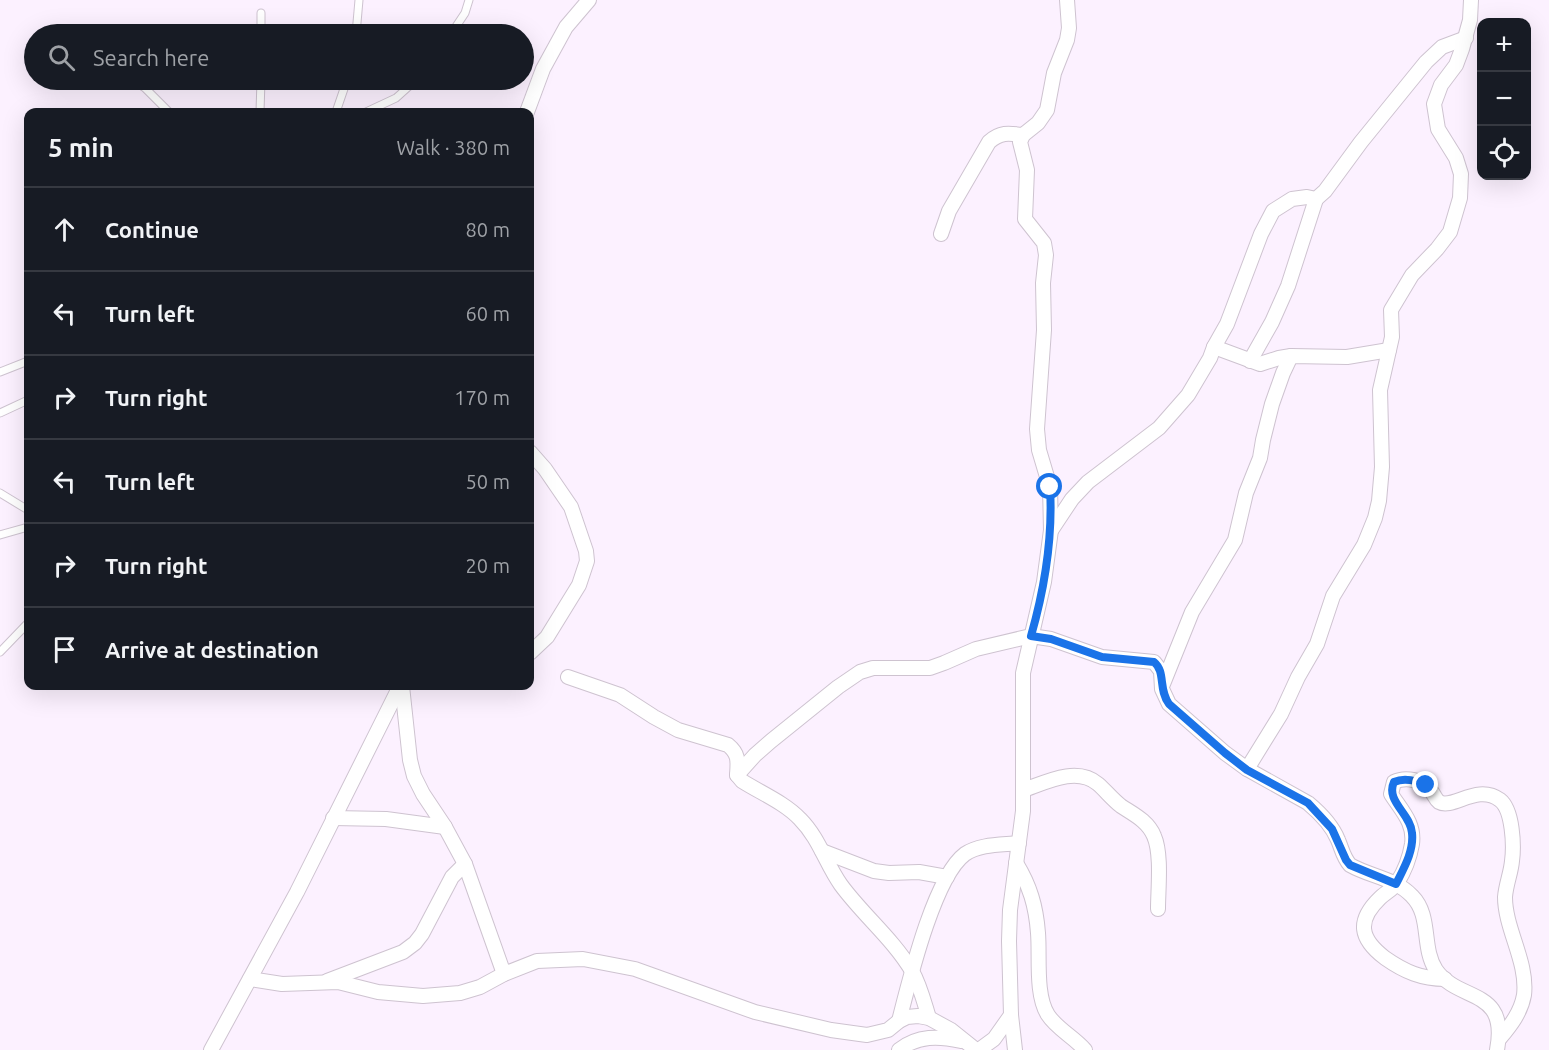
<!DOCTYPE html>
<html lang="en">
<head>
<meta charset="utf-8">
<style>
  :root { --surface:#171b24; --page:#242831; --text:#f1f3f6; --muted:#9ea1a6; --line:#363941 }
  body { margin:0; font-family:Ubuntu,sans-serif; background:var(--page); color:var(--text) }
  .controls { position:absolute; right:18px; top:18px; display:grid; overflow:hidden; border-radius:12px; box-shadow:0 6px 24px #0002 }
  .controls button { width:54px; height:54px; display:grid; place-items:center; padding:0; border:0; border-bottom:2px solid var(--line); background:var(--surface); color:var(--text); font:30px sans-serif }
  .stop { position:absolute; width:18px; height:18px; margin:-14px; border:4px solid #1a73e8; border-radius:50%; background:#fff }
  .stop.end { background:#1a73e8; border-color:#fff; box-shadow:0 2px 6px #0008 }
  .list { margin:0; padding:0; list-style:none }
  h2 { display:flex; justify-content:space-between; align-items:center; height:78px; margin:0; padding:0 24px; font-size:26px }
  h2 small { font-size:20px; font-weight:400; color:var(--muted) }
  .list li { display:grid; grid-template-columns:39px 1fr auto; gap:18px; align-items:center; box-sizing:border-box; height:84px; padding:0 24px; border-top:2px solid var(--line) }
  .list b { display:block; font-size:22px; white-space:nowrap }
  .list em { font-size:20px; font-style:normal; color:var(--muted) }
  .icon { flex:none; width:33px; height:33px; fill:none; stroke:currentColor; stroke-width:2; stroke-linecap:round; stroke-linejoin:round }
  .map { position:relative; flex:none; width:1549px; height:1050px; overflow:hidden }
  .search { position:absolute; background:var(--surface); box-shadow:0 6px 24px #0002; left:24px; top:24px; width:510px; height:66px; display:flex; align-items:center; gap:15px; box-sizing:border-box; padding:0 21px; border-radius:33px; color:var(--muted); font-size:22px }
  .panel { position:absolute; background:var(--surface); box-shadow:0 6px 24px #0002; left:24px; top:108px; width:510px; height:582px; border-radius:12px }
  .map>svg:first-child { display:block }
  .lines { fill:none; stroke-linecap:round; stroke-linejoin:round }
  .service-casing { stroke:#cec3d0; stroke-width:9 }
  .minor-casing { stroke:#cec3d0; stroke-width:16 }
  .service { stroke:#fff; stroke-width:7 }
  .minor { stroke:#fff; stroke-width:14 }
  .route { stroke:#1a73e8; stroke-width:8 }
</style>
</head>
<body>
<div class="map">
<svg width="1549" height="1050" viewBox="0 0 1549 1050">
  <rect width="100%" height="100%" fill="#fcf1ff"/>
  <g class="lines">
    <defs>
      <g id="service">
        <polyline points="261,13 261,34"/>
        <polyline points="356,34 359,0"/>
        <polyline points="451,34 465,13 469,0"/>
        <polyline points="132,80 145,88 169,112"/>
        <polyline points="260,112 261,80"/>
        <polyline points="336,112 347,80"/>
        <polyline points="366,112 396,98 416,80"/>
        <polyline points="0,372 28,361"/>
        <polyline points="0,413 28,400"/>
        <polyline points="0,493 28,510"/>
        <polyline points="0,535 28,527"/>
        <polyline points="0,652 28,623"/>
      </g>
      <g id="minor">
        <polyline points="527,112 543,69 566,27 589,0"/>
        <path d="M941 234 949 211 989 142C1000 132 1008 133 1023 135"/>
        <polyline points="1214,347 1260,364 1279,358 1291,356 1347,357 1389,350"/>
        <polyline points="1250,361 1272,322 1288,286 1316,199"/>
        <polyline points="530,452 545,469 571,507 586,551 587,561 579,585 547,637 530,653"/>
        <polyline points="1052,529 1072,499 1088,482 1159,428 1188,395 1210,358 1214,347 1227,324 1261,234 1273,211 1292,199 1307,197 1316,199 1325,191 1361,142 1426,62 1442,47 1466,38"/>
        <path d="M568 677 620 695 654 717 678 730 728 745C739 754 738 761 737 775L742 781C761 793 785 803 800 819 819 838 826 864 841 885 863 915 893 939 912 971 920 985 924 1002 929 1018"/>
        <polyline points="1163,684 1192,612 1235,540 1246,493 1260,458 1263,440 1272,404 1283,373 1291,356"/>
        <polyline points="402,686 410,760 414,776 423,794 445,827 465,864 504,974"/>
        <polyline points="1247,769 1281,714 1298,677 1317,644 1333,596 1364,545 1375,518 1379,501 1382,467 1380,390 1392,337 1391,310 1412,275 1437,249 1450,232 1460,198 1461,174 1456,158 1438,129 1434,104 1441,85 1456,65 1462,49 1470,20 1471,0"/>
        <path d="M737 775 755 755 771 741 838 687 860 672 873 668H930L944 663 976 649 1031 636 1051 639 1102 657 1154 662 1161 671 1162 689 1169 704 1225 753 1247 769 1308 803C1320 813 1332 825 1338 840 1342 849 1343 857 1350 865 1371 877 1395 878 1412 896 1432 916 1421 947 1436 970 1459 1003 1509 987 1497 1050"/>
        <path d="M1024 790C1046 782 1077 766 1098 784 1106 791 1112 799 1121 806 1133 814 1148 821 1154 836 1162 854 1158 889 1158 909"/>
        <polyline points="333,818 386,819 445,827"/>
        <polyline points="822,851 874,871 889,873 919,872 947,877"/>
        <path d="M1016 863C1030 886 1036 906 1038 933 1040 956 1035 995 1048 1015 1057 1029 1074 1037 1085 1050"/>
        <polyline points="250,979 282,984 338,982 378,992 423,996 460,993 480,987 504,974 537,961 583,959 635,969 755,1012 831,1030 867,1035 888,1030 899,1021 907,1017 918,1016 929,1018 951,1030 976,1050"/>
        <path d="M1445 979C1422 979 1405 972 1385 958 1360 939 1356 921 1380 898 1385 893 1393 889 1397 883 1404 872 1410 856 1412 844 1415 823 1401 810 1391 794L1394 782C1406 776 1423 780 1431 791 1434 794 1435 799 1439 802 1453 810 1477 783 1500 800 1513 810 1514 846 1512 861 1511 873 1506 884 1505 897 1505 929 1528 962 1524 995 1521 1012 1511 1025 1500 1038"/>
        <polyline points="327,981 403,952 415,943 422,934 452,877 465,864"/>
        <path d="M899 1021C909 982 934 877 965 854 980 844 1001 845 1019 843"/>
        <polyline points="211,1050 297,892 400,686"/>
        <path d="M899 1050C918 1035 939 1036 961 1041"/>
        <polyline points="979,1050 994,1039 1011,1015"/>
        <polyline points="1015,1050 1011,1015 1009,941 1010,910 1023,811 1023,673 1044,582 1051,530 1050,487 1039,450 1037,429 1044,330 1043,283 1046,255 1044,243 1025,219 1027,170 1020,142 1023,135 1038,123 1047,110 1054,73 1067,40 1069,28 1067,0"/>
      </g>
    </defs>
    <use href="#service" class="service-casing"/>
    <use href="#minor" class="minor-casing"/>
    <use href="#service" class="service"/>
    <use href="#minor" class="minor"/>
  </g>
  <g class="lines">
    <path class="route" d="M1050 487C1053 538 1045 587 1031 636L1051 639 1102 657 1154 662C1166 672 1158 689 1169 704L1225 753 1247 770 1308 803 1332 829 1346 860 1350 865 1396 884C1404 868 1414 851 1412 833 1411 814 1385 801 1394 782 1405 777 1416 781 1426 785"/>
  </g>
</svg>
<div class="controls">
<button>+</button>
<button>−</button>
<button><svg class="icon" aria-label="locate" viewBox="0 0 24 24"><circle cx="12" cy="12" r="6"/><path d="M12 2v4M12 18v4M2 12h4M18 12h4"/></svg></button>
</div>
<div class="stop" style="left:1050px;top:487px"></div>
<div class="stop end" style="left:1426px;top:785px"></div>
<div class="search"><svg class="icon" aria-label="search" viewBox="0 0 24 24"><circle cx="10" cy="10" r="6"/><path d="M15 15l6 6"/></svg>Search here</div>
<section class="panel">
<h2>5 min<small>Walk · 380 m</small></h2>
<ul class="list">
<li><svg class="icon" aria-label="ahead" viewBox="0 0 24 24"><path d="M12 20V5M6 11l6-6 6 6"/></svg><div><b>Continue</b></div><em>80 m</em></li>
<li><svg class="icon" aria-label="left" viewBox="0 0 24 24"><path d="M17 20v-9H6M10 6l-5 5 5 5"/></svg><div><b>Turn left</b></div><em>60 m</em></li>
<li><svg class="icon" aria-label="right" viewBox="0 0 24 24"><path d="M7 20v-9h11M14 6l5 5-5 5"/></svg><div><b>Turn right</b></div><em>170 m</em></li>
<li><svg class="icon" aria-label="left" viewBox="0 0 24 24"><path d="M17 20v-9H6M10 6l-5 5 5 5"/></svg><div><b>Turn left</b></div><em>50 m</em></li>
<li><svg class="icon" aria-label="right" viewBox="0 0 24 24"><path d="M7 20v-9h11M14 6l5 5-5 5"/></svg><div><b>Turn right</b></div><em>20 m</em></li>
<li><svg class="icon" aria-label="arrive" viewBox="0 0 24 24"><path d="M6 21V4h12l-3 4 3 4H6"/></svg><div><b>Arrive at destination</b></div></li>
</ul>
</section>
</div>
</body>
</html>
